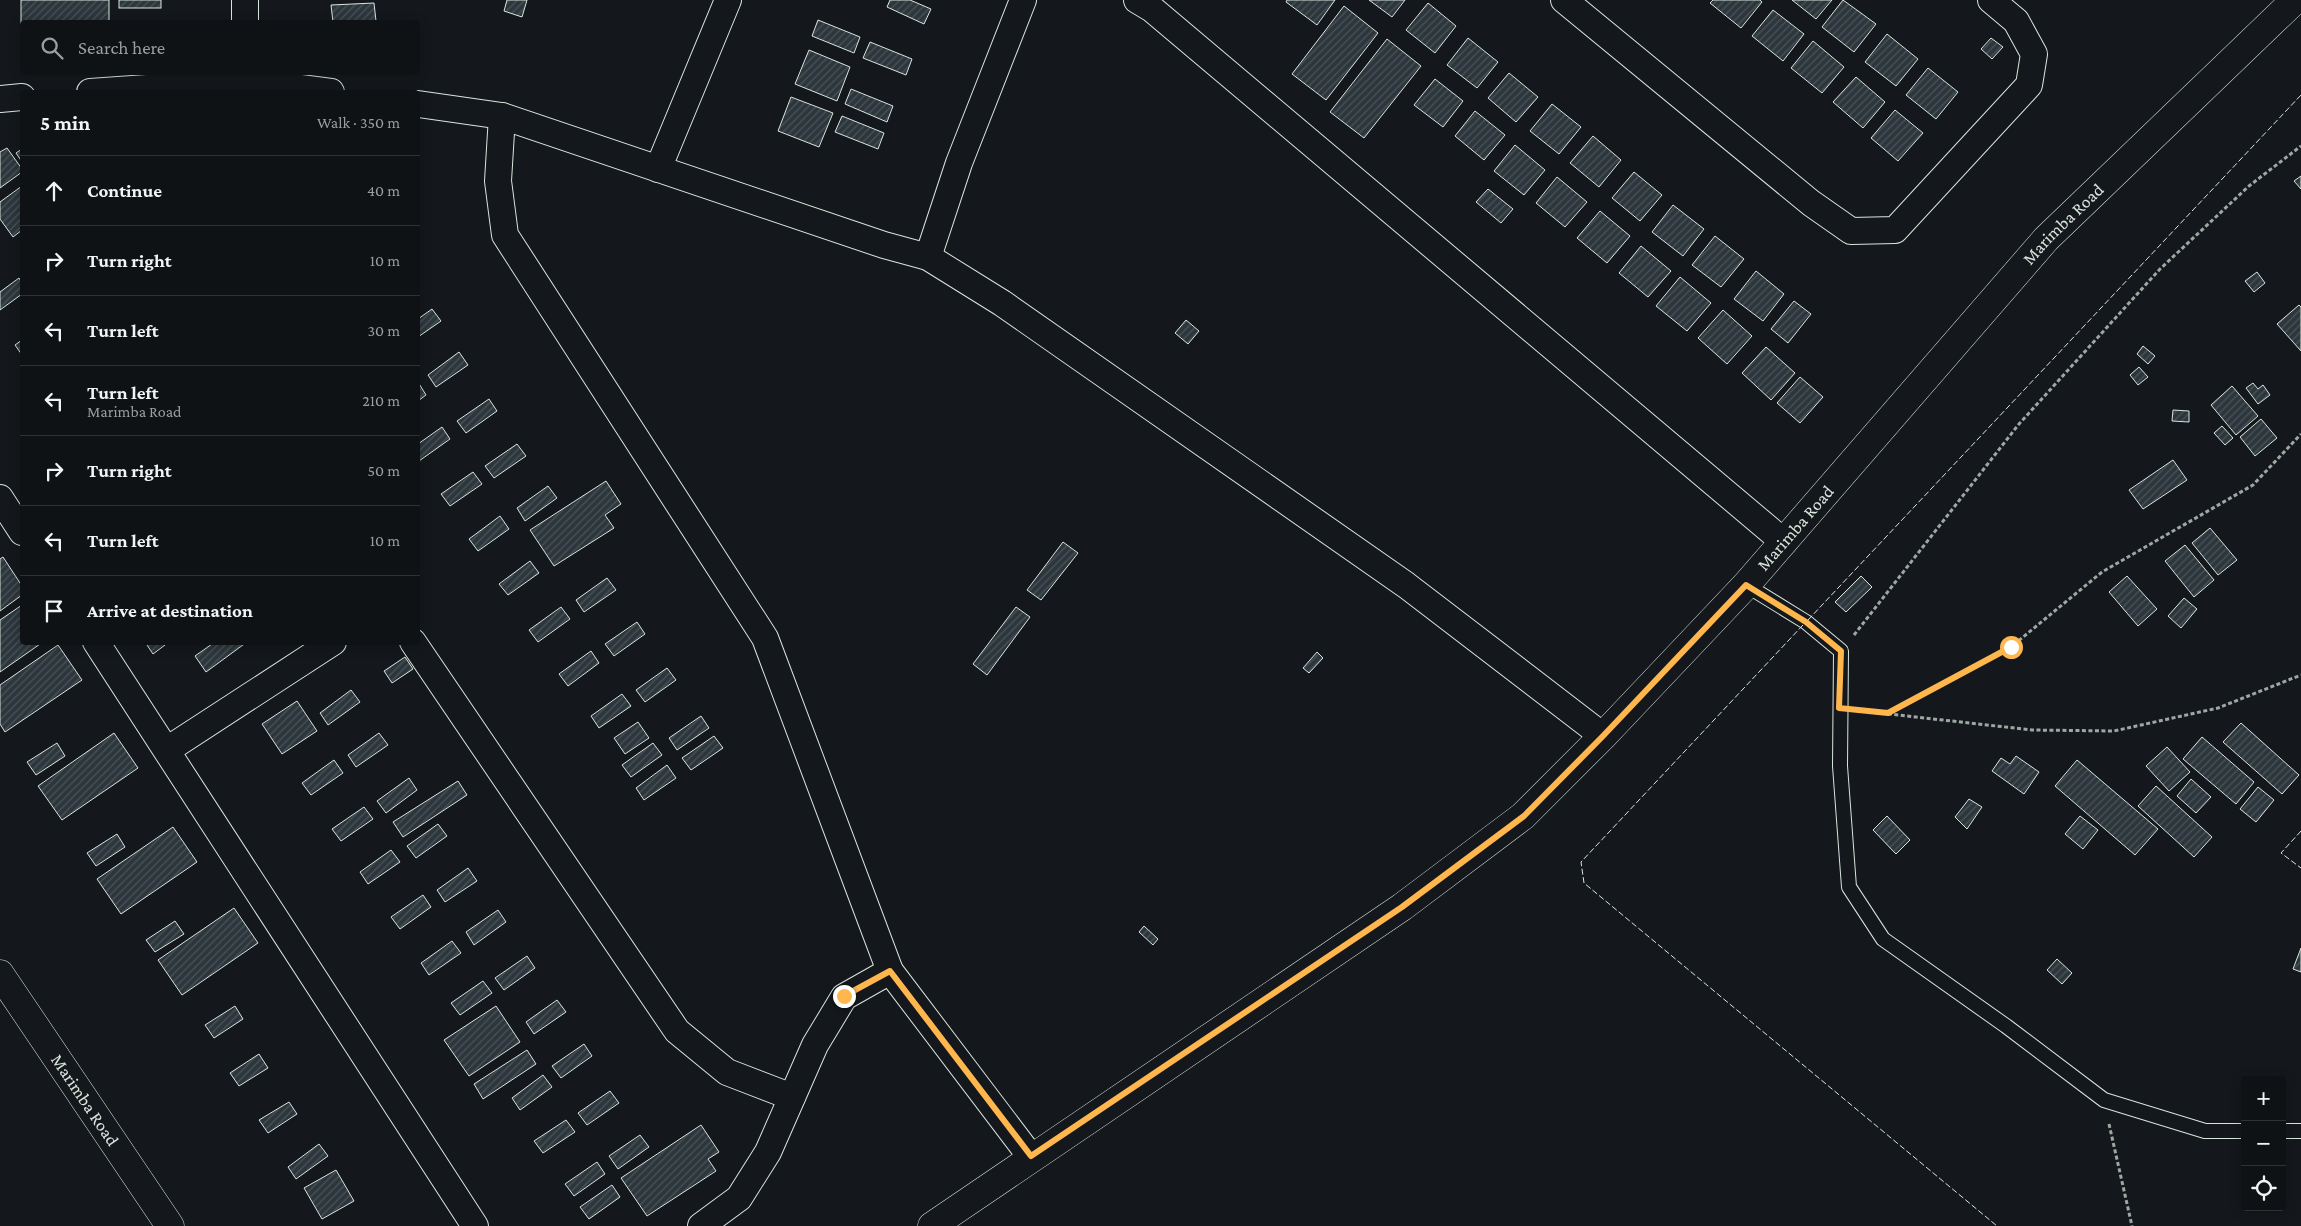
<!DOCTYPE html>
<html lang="en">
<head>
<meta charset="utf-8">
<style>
  :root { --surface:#0f1215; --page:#1d2022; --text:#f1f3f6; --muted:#9b9ea0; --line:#2f3234 }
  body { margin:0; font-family:"Crimson Pro",serif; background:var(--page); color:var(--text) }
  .controls { position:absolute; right:15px; bottom:15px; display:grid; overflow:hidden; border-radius:5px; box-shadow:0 2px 12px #0003 }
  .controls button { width:45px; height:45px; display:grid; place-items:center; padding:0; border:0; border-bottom:1px solid var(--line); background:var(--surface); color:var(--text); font:25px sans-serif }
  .stop { position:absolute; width:15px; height:15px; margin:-11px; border:4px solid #ffb74d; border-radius:50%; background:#fff }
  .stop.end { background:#ffb74d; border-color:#fff; box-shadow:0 1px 5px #0008 }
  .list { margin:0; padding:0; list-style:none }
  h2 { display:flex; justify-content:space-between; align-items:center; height:65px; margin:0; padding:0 20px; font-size:21px }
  h2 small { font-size:16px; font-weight:400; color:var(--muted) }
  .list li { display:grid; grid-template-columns:32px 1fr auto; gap:15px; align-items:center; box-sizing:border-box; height:70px; padding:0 20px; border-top:1px solid var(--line) }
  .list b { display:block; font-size:19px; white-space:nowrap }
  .list p { margin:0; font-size:16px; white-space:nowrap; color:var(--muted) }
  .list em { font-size:16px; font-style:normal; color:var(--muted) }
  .icon { flex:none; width:28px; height:28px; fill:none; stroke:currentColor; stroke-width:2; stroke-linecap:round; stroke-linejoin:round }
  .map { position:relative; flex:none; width:2301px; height:1226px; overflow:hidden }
  .search { position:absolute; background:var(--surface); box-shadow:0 2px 12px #0003; left:20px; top:20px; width:400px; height:55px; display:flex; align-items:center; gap:12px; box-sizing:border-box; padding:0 18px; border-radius:5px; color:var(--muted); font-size:19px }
  .panel { position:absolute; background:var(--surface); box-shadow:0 2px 12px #0003; left:20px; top:90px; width:400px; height:555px; border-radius:5px }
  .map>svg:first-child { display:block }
  .building { fill:url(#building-hatch); stroke:#d8e6dc }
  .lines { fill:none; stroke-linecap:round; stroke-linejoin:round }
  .lane-casing { stroke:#d8e6dc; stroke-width:16 }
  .street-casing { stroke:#d8e6dc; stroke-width:28 }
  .secondary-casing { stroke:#d8e6dc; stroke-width:29 }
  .path { stroke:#9da8a2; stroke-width:3; stroke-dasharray:4 2.5; stroke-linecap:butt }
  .lane { stroke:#14181c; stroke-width:14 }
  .street { stroke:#14181c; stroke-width:26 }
  .secondary { stroke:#14181c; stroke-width:28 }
  .fence { stroke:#d8e6dc; stroke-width:1; stroke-dasharray:6 2.5; stroke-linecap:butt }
  .route { stroke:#ffb74d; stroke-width:6 }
  .labels { text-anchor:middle; stroke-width:4; stroke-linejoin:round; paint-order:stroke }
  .street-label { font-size:18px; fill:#d8e6dc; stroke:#14181c }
</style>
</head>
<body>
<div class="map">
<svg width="2301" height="1226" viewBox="0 0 2301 1226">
  <defs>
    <pattern id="building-hatch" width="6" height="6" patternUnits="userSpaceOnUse" patternTransform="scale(1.25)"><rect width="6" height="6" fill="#2c363c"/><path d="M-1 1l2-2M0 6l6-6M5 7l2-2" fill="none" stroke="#4a5358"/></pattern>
  </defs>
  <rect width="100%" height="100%" fill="#14181c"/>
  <g class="building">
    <polygon points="21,0 109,0 109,22 22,22 21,34"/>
    <rect x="119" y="0" width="42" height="8"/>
    <polygon points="507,0 527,0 522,17 504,11"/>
    <polygon points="890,0 910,0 931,9 924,24 887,7"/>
    <polygon points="1287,0 1335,0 1317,25 1286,2"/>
    <polygon points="1369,0 1405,0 1392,17"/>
    <polygon points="1713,0 1760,0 1762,2 1741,28 1710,3"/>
    <polygon points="1792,0 1832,0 1816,19"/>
    <polygon points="1843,0 1876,24 1854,52 1822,27"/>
    <polygon points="374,3 376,21 333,22 331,5"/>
    <polygon points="1428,3 1456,26 1435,53 1406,30"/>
    <polygon points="1344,6 1378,33 1326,100 1292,74"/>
    <polygon points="1773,10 1804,34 1783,61 1752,36"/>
    <polygon points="818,20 860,37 854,53 812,36"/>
    <polygon points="1887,34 1918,59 1896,86 1865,62"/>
    <polygon points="1468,38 1498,62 1477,88 1447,65"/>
    <polygon points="1991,38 2003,47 1992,59 1981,49"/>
    <polygon points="1387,39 1421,66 1364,138 1330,112"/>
    <polygon points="1813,41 1844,67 1822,93 1791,68"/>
    <polygon points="870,42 912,59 906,75 863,58"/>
    <polygon points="809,50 850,67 837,101 795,84"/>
    <polygon points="1928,68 1958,92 1936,119 1906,95"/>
    <polygon points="1509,73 1538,97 1516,122 1488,98"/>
    <polygon points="1856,77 1885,102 1863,128 1833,102"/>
    <polygon points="1435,79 1463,101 1443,127 1414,105"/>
    <polygon points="851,89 893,106 887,122 845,104"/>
    <polygon points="791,97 833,113 819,147 778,131"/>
    <polygon points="1552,104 1581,127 1559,154 1530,131"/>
    <polygon points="1895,110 1923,133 1898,161 1871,138"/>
    <polygon points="1475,111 1505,135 1484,160 1455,136"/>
    <polygon points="842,116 884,133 878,149 835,132"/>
    <polygon points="1593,136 1621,160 1599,187 1570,163"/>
    <polygon points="1515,145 1545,170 1524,195 1494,171"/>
    <polygon points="7,148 22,169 22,172 0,188 0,152"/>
    <polygon points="22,149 22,162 16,153"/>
    <polygon points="1634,172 1662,195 1640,221 1612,198"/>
    <polygon points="2301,176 2301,189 2294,181"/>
    <polygon points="1557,177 1587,202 1565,227 1536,203"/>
    <polygon points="22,186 22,230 13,237 0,219 0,202"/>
    <polygon points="1488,189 1513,209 1501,223 1476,202"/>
    <polygon points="1673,205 1704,229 1683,256 1652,232"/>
    <polygon points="1600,211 1630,236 1607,263 1577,238"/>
    <polygon points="1715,236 1744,259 1721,287 1692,265"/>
    <polygon points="1641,246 1671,271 1648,297 1619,273"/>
    <polygon points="1756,271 1784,294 1763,321 1734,299"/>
    <polygon points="2257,272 2265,283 2254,292 2245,281"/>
    <polygon points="1680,277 1711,303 1687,331 1656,306"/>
    <polygon points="19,278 22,283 22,294 0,310 0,292"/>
    <polygon points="1794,301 1811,314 1788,343 1771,329"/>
    <polygon points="2299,305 2301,307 2301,351 2277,324"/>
    <polygon points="432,309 441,321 418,337 418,319"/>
    <polygon points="1723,310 1752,336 1727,364 1698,338"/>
    <polygon points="1186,320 1199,331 1188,344 1175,333"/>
    <polygon points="22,340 22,355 15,345"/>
    <polygon points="2143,346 2155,356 2148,364 2137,354"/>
    <polygon points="1766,347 1795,373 1771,400 1742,373"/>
    <polygon points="459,352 468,365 436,387 428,375"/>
    <polygon points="2139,367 2148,377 2138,385 2130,375"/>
    <polygon points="1800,377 1823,397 1800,423 1777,403"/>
    <polygon points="418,382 426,395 418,401"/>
    <polygon points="2253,383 2258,389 2263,385 2270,395 2258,404 2246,388"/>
    <polygon points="2232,386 2258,416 2236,435 2211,405"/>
    <polygon points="489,399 497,411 466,433 457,421"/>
    <polygon points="2173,410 2189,411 2189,422 2172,421"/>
    <polygon points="2261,419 2277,438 2255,456 2240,437"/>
    <polygon points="2222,426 2233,438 2225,445 2214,433"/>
    <polygon points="442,427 450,439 419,461 418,444"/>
    <polygon points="517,444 526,456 494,478 485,466"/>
    <polygon points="2173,460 2187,480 2143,509 2129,490"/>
    <polygon points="473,472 482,484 450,506 441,494"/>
    <polygon points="606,481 621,504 605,515 614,528 554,566 530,530"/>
    <polygon points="548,486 557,498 525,521 517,508"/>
    <polygon points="500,516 509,529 478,551 469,539"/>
    <polygon points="2210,528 2237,560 2218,575 2192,543"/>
    <polygon points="1063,542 1078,553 1041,600 1027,590"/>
    <polygon points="2185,545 2214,580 2194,597 2165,561"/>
    <polygon points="3,557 22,586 22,595 0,611 0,559"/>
    <polygon points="530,561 539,573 508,595 499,584"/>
    <polygon points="1861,576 1872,587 1846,612 1835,602"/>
    <polygon points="2127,576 2157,609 2138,626 2109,592"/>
    <polygon points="607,578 616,590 584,612 576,600"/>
    <polygon points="2184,598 2197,609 2181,628 2168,616"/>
    <polygon points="22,605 22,642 43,642 0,672 0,620"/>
    <polygon points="561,607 570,619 538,642 529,630"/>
    <polygon points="1016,607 1030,617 987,675 973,664"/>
    <polygon points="637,622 645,634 614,656 605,644"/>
    <polygon points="145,642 169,642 153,654"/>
    <polygon points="211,642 247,642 206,672 195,656 212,644"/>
    <polygon points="58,645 82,680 5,732 0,724 0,685"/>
    <polygon points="591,651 599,663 568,686 559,674"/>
    <polygon points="1317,652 1323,658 1309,673 1303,668"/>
    <polygon points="405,657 413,669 392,683 384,671"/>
    <polygon points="667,668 676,680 645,702 636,690"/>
    <polygon points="351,690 360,702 328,725 320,713"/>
    <polygon points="622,694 631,706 599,728 591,716"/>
    <polygon points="297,701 317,731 282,754 262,724"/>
    <polygon points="701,716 709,728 677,750 669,738"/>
    <polygon points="638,722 649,738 625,754 614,738"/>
    <polygon points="2241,723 2299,775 2282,794 2223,742"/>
    <polygon points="114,733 138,768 62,820 38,786"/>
    <polygon points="379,733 388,745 356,767 348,755"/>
    <polygon points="714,736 723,748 691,770 682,758"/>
    <polygon points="2202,737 2254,782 2236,804 2183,759"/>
    <polygon points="57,743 65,756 36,775 27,762"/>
    <polygon points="653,743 662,755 631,777 622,765"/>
    <polygon points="2167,747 2190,772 2169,791 2146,766"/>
    <polygon points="2016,756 2039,772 2024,794 1992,771 2001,758 2010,764"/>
    <polygon points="334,760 343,773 311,795 302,783"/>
    <polygon points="2077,760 2158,829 2135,855 2055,786"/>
    <polygon points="667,765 676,778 644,800 636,788"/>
    <polygon points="409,778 417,790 386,813 377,801"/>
    <polygon points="2191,779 2211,797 2196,813 2177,796"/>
    <polygon points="458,781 467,795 403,837 393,822"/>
    <polygon points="2156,786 2212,837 2194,857 2138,806"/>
    <polygon points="2258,787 2274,800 2256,822 2240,809"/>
    <polygon points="1969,799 1982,807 1967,829 1955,817"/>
    <polygon points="364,807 373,819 341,841 332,829"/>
    <polygon points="1887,816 1910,840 1896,854 1873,830"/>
    <polygon points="2080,816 2098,830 2083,849 2065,834"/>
    <polygon points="438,824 447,836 416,858 407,846"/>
    <polygon points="173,827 197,862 121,914 97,879"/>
    <polygon points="117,834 125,847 96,866 87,853"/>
    <polygon points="391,850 400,862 368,884 360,872"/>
    <polygon points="468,868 477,881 445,902 437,890"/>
    <polygon points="423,895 431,907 400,929 391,917"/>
    <polygon points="234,908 258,943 182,995 158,960"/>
    <polygon points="498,910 506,922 474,945 466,932"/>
    <polygon points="175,921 184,934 155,952 146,940"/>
    <polygon points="1144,926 1158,939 1153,945 1139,932"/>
    <polygon points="452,941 461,953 429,975 421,963"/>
    <polygon points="2301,948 2301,972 2293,969"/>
    <polygon points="527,956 535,968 504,990 495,978"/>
    <polygon points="2057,959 2072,973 2062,984 2047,970"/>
    <polygon points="483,981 492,993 460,1015 451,1003"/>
    <polygon points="557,1000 566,1012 534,1034 526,1022"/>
    <polygon points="235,1006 243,1019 214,1038 205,1025"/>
    <polygon points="496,1006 520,1042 469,1076 444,1040"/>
    <polygon points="584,1044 592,1056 561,1078 552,1066"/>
    <polygon points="527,1050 536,1064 483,1099 474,1084"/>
    <polygon points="259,1054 268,1068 239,1086 230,1073"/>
    <polygon points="543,1075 552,1087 520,1110 512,1098"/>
    <polygon points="610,1091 619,1103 587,1125 578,1113"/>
    <polygon points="289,1102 297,1114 268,1133 259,1120"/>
    <polygon points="566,1120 575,1132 543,1153 534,1141"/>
    <polygon points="701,1125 719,1152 708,1159 716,1171 647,1216 621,1178"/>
    <polygon points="640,1135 649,1147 618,1169 609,1156"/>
    <polygon points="319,1144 328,1156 296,1179 288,1167"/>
    <polygon points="597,1162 605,1174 574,1196 565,1184"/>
    <polygon points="336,1170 354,1201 322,1219 304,1188"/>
    <polygon points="612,1185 620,1197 589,1219 580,1207"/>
  </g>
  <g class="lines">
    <defs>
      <g id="lane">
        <polyline points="1746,585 1806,622 1841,651 1840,766 1849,887 1883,939 2006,1026 2104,1100 2205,1131 2245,1131"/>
        <polyline points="2282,1131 2301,1131"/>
      </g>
      <g id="street">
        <polyline points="245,0 245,22"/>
        <polyline points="1137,0 1152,9 1784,542"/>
        <polyline points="1564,0 1811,203 1851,231 1895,230 2029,85 2034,54 2016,21 1991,0"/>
        <polyline points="90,92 247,81 331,92"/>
        <polyline points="0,99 22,97"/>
        <polyline points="418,104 502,116 884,245 928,257 1002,303 1406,585 1603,736"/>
        <polyline points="502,116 498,181 505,235 765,638 890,971 1031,1157"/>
        <polyline points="658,169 728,0"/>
        <polyline points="928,257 959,163 1023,0"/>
        <polyline points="0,498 22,532"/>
        <polyline points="96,642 475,1226"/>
        <polyline points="413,642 677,1031 727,1072 792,1097"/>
        <polyline points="167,750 333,642"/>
        <polyline points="701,1226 739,1198 768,1152 815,1045 844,997 890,971"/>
      </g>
      <g id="secondary">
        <path id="s1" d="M0 974 170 1226"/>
        <path id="s2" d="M932 1226 1402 907 1523 816 1603 736 1746 585 2046 239 2295 0"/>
      </g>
    </defs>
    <use href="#lane" class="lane-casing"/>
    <use href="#street" class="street-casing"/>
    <use href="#secondary" class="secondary-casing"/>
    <g class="path">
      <polyline points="1854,635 2019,424 2160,269 2249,186 2301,146"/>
      <polyline points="1862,711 2032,730 2114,731 2218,708 2301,675"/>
      <polyline points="1888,713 2011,647 2102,572 2253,485 2301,434"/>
      <polyline points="2109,1124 2132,1226"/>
    </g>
    <use href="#lane" class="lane"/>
    <use href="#street" class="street"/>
    <use href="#secondary" class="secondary"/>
    <g class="fence">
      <polyline points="1808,620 2301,95"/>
      <polyline points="1803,625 1581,862 1584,883 1997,1226"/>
      <polyline points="2301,831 2281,853 2301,868"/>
    </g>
  </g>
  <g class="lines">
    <polyline class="route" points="844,996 890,971 1031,1156 1402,907 1524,816 1603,736 1746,585 1806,622 1841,651 1839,708 1888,713 2011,647"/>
  </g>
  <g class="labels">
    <g class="street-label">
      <text dy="6" stroke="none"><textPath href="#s2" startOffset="1521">Marimba Road</textPath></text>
      <text dy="6" stroke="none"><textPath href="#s2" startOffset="1116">Marimba Road</textPath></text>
      <text dy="6" stroke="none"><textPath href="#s1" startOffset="152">Marimba Road</textPath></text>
    </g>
  </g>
</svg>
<div class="controls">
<button>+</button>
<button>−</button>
<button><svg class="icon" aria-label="locate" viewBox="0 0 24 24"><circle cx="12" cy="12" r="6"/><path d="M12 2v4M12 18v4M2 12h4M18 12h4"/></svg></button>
</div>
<div class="stop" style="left:2011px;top:647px"></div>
<div class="stop end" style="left:844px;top:996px"></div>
<div class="search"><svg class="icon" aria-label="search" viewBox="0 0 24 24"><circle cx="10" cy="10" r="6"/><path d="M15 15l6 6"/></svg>Search here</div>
<section class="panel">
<h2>5 min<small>Walk · 350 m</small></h2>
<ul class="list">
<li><svg class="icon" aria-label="ahead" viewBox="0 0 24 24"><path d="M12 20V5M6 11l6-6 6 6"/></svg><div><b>Continue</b></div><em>40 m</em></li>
<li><svg class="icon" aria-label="right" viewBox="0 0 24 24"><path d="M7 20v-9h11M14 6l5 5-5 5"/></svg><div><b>Turn right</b></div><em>10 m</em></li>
<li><svg class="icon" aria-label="left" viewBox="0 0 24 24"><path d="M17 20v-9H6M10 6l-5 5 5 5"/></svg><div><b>Turn left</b></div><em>30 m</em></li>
<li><svg class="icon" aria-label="left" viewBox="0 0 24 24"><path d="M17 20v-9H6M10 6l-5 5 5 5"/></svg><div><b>Turn left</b><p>Marimba Road</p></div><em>210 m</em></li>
<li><svg class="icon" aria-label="right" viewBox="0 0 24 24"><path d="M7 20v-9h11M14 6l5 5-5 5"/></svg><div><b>Turn right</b></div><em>50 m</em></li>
<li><svg class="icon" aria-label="left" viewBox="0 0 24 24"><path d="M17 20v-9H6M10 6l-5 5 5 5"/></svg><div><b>Turn left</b></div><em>10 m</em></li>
<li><svg class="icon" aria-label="arrive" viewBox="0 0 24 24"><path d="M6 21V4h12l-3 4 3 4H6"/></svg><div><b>Arrive at destination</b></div></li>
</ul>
</section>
</div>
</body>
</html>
